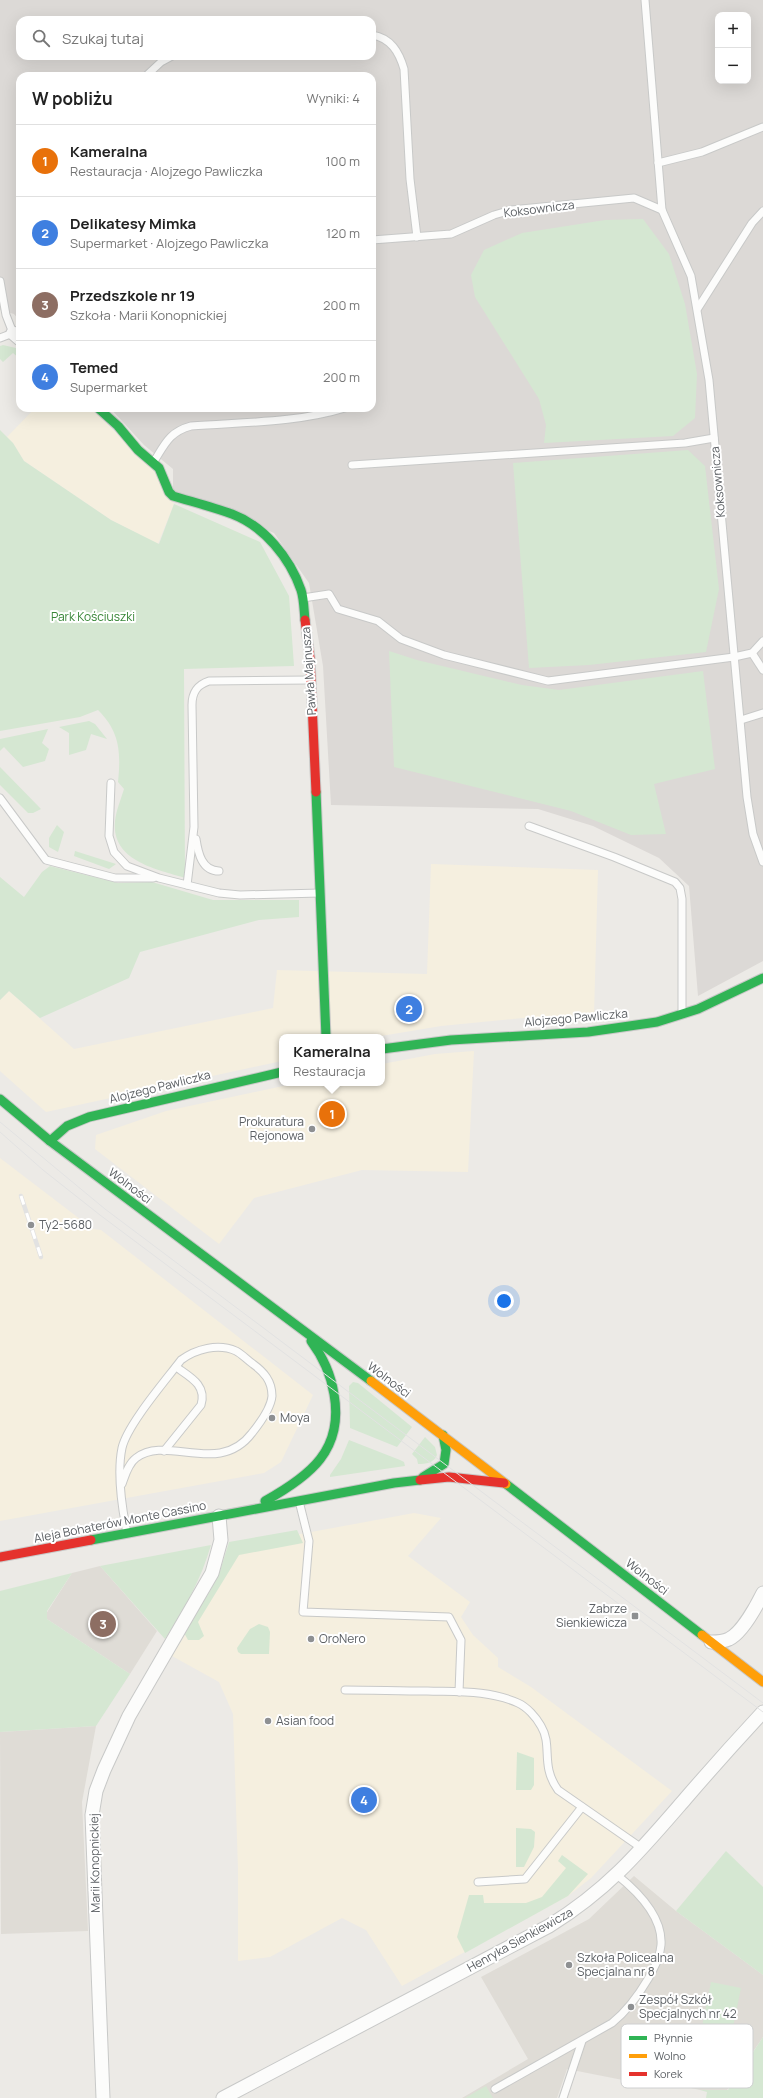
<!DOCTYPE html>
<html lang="pl">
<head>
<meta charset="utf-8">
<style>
  :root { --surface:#fff; --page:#f6f6f6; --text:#222; --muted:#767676; --line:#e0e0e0; --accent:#7c3aed }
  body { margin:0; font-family:Manrope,sans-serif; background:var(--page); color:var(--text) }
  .controls { position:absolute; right:12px; top:12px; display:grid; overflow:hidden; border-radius:8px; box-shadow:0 4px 16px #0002 }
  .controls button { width:36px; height:36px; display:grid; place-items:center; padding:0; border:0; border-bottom:1px solid var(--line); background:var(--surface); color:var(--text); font:20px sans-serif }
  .you { position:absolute; left:504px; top:1301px; width:14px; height:14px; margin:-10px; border:3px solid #fff; border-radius:50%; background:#1a73e8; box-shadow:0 0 0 6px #1a73e833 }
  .badge { display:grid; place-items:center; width:26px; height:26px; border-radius:50%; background:var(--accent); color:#fff; font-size:13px; font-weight:700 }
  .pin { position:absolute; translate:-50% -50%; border:2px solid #fff; box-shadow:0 1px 4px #0006 }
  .popup { position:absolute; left:279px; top:1034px; width:106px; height:52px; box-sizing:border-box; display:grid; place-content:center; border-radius:8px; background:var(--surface); filter:drop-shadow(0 1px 3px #0005); font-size:13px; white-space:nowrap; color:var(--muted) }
  .popup b { font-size:15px; color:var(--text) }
  .popup::after { content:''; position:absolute; left:50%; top:100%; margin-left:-8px; border:8px solid transparent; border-top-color:var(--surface) }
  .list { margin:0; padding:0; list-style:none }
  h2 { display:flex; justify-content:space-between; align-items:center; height:52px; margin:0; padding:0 16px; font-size:17px }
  h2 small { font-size:13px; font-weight:400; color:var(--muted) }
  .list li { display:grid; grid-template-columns:26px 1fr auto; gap:12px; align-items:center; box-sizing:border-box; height:72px; padding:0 16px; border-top:1px solid var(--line) }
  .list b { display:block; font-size:15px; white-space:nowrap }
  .list p { margin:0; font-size:13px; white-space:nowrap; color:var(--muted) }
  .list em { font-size:13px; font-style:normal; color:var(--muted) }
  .icon { flex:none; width:22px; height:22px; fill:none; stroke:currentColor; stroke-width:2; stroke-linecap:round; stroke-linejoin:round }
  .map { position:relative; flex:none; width:763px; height:2098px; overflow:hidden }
  .search { position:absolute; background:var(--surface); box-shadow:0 4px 16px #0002; left:16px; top:16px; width:360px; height:44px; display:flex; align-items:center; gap:10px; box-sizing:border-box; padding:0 14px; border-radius:12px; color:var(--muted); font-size:15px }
  .panel { position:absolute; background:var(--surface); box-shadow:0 4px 16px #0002; left:16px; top:72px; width:360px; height:340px; border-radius:12px }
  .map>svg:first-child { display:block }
  .commercial { fill:#f5efdf }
  .industrial { fill:#dcd9d6; fill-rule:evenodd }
  .education { fill:#dfdcd6 }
  .green { fill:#d5e7d2 }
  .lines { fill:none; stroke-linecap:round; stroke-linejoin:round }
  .lane-casing { stroke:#c8c9c8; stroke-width:9 }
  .street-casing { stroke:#c8c9c8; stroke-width:15 }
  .fast-casing { stroke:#c8c8c7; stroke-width:11 }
  .slow-casing { stroke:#c8c8c7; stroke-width:11 }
  .jam-casing { stroke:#c8c8c7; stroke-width:11 }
  .lane { stroke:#fcfcfb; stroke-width:7 }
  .street { stroke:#fcfcfb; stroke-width:13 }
  .fast { stroke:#30b455; stroke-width:9 }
  .slow { stroke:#ff9f0a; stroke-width:9 }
  .jam { stroke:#e5322d; stroke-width:9 }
  .tram { stroke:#e2e2e2; stroke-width:1 }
  .rail-casing { stroke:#e2e2e2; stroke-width:4.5 }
  .rail { stroke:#fff; stroke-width:3; stroke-dasharray:9; stroke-linecap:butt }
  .poi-dot { fill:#8e9092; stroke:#fff; stroke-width:1.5 }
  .labels { text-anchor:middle; stroke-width:4; stroke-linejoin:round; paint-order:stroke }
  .street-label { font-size:12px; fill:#5c6064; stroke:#fff }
  .park-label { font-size:12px; fill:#398638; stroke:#fff }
  .poi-label { font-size:12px; fill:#5c6064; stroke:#fff; text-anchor:start }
  .key { fill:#fff; stroke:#cecfd0; stroke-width:1 }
  .key-label { font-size:11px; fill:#5c6064 }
</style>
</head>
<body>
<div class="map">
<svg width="763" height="2098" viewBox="0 0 763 2098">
  <rect width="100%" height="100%" fill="#eceae6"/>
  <g class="commercial">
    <polygon points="35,408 91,408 154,471 174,504 158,544 111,520 24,461 13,443 7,437"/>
    <polygon points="431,864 598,870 594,1015 523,1018 441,1026 375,1037 282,1037 282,1061 46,1112 0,1071 0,1000 9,991 74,1049 273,1008 277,970 427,974"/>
    <polygon points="474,1051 468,1172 362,1170 254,1198 219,1244 95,1149 96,1135 166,1111 297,1083 382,1083 382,1064 435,1054"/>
    <polygon points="0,1158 93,1229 101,1230 313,1395 281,1462 264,1473 0,1521"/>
    <polygon points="414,1513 441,1518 408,1556 470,1602 461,1617 473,1635 498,1658 498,1667 531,1687 672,1791 591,1878 568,1896 402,1986 366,1930 342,1918 270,1957 238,1961 238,1869 233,1714 219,1682 172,1656 241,1545"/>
  </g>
  <path class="industrial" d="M0 0H763V961L698 996 689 886 659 858 593 826 538 809 331 805 323 666 309 583 274 533 173 491V469L144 445 110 408H372V76H20V321L14 314 0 310ZM718 15H748V81H718ZM20 20H372V56H20Z"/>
  <g class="education">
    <polygon points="100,1566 157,1631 130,1674 44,1617 72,1573"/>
    <polygon points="96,1726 82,1802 88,1931 1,1934 0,1732"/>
    <polygon points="634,1876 676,1911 763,1975 763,2037 727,2090 700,2090 640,2077 638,2083 567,2069 557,2098 462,2098 528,2059 481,1977 589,1919"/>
  </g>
  <g class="green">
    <polygon points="643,219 669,254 685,304 697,374 695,418 673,436 544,443 546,425 539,399 475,297 471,275 484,250 522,233 605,220"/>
    <polygon points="3,345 20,349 20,359 13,353 3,362 0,359 0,346"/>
    <path d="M0 430 13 443 24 461 111 520 159 544 174 504 260 542 289 596 294 666 184 669 185 878C156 869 111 861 115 821 116 811 121 799 124 789L118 782C121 752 120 732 98 710L80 717 0 731Z"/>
    <polygon points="688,450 705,466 719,589 706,652 589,665 529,668 513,463"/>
    <polygon points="389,651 417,660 522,685 559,690 703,671 715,769 654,784 666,834 631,835 571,811 394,767"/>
    <polygon points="89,721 95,724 107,739 91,734 86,750 69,755 69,733 59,727"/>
    <polygon points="48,729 42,743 49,749 45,761 23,767 4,747 0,751 0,739"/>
    <polygon points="0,767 41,809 33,813 28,813 0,785"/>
    <polygon points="57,825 64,832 58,852 49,847 49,838"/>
    <polygon points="75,851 116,864 109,869 74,856"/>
    <polygon points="50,866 118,883 152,882 213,900 299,900 299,917 259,920 140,952 129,978 40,1018 9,991 0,1000 0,877 24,897 42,872"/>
    <polygon points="353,1382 358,1383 412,1427 397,1447 350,1428 349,1386"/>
    <path d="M425 1437 435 1447 437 1455C434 1463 426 1464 418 1464L417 1459 412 1454Z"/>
    <polygon points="349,1440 400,1460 404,1462 405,1466 330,1477 330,1475 341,1459"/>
    <polygon points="297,1530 303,1543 239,1555 198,1622 204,1636 199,1640 188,1640 183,1631 209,1593 220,1571 229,1542"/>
    <path d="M211 1545C201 1580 184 1609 165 1639L100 1566Z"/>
    <polygon points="72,1573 47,1611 47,1619 130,1674 96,1726 0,1732 0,1591"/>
    <polygon points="259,1624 268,1627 270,1632 269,1654 241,1654 238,1652 237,1648 250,1629"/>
    <polygon points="517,1752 534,1758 534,1785 531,1790 516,1790"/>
    <polygon points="516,1828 531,1829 535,1832 534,1847 524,1867 516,1867"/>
    <polygon points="726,1851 763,1887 763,1975 676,1911"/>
    <polygon points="562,1855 588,1874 568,1896 465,1953 457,1937 469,1895 483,1895 484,1903 526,1903 542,1897 566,1868 558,1861"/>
    <polygon points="711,1982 741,1988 729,2047 699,2041"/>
    <polygon points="763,2037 763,2098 706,2098 707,2092 700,2090 728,2090"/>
    <polygon points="486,2086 493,2098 465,2098"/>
  </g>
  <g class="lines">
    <defs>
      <g id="lane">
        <polyline points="645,0 662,210"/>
        <path d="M372 35C391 38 399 52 404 69L410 179 417 237"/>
        <polyline points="146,76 161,62 172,56"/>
        <polyline points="658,163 702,152 763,127"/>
        <polyline points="372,240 451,234 494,215 511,210 634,198 662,210 691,276 709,380 747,797 753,834 763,862"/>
        <polyline points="0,281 6,315 13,333 0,338"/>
        <polyline points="698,308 752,223 763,211"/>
        <path d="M153 463C165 444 169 432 191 426 242 422 296 423 345 408"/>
        <polyline points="352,465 685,443 714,438"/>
        <polyline points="303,598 329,594 338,609 378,621 401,639 444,655 548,681 734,657 752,653 763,641"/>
        <polyline points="752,653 763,670"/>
        <polyline points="741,720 763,713"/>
        <polyline points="111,783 109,836 114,852 127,866 159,878 219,893 240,895 320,893"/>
        <polyline points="0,798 46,860 115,878 153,878"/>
        <polyline points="529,826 614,857 675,882 680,888 682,899 682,1014"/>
        <path d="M196 839C198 853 202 871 219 871"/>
        <path d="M187 885 194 827 192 705C192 692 197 685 209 681L311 680"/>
        <path d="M164 1451 201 1405C207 1385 190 1377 176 1367"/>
        <path d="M122 1484C125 1476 128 1464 136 1458 167 1434 219 1477 252 1433 260 1423 271 1408 272 1396 272 1381 264 1372 253 1364 247 1360 242 1354 236 1351 218 1343 196 1349 181 1360 166 1380 127 1425 122 1448 117 1472 122 1508 127 1533"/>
        <polyline points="299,1501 309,1541 303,1612 449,1617 461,1640 459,1692"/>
        <path d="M345 1690C372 1690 400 1691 427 1691 458 1692 489 1690 518 1703 527 1707 536 1717 541 1726 553 1746 540 1765 558 1790L643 1849"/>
        <polyline points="478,1882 525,1879 582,1807"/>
        <path d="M495 2089 612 2023C627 2011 638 1996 648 1979 654 1968 660 1958 661 1945 663 1917 637 1891 617 1875"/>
        <polyline points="563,2098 582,2041"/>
      </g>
      <g id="street">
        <polyline points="13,333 20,339"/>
        <path d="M711 1642C717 1642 723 1642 729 1639 742 1633 757 1605 763 1593"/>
        <polyline points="103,2098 92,1815 96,1791 104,1770 129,1716 212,1573 221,1540 219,1516"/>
        <path d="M223 2098 549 1926C609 1889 641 1850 686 1798 711 1769 737 1740 763 1712"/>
      </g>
      <g id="fast">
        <path d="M98 408 118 426 138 450 159 468 169 492 173 496C193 502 213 507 232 514 264 526 290 558 301 590 304 599 304 611 305 620"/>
        <polyline points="316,792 326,1037"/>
        <polyline points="382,1049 451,1040 588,1032 657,1022 698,1009 763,978"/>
        <polyline points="0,1099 50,1141 371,1381"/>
        <polyline points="50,1141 67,1126 89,1117 282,1072"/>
        <polyline points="423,1477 444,1464 446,1450 443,1435"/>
        <polyline points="506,1484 702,1635"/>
        <path d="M265 1501C310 1476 344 1450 334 1394 331 1375 323 1357 311 1341"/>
        <polyline points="91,1540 394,1483 420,1480"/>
      </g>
      <g id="slow">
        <polyline points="371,1381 506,1484"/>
        <polyline points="702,1635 763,1682"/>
      </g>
      <g id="jam">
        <polyline points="305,620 310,658 316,792"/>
        <polyline points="420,1480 449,1477 504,1483"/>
        <polyline points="0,1557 91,1540"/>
      </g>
    </defs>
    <use href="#lane" class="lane-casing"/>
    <use href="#street" class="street-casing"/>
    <use href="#fast" class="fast-casing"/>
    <use href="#slow" class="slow-casing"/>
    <use href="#jam" class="jam-casing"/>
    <use href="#lane" class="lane"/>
    <use href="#street" class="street"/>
    <use href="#fast" class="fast"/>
    <use href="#slow" class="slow"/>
    <use href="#jam" class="jam"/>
    <g class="tram">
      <polyline points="0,1122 105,1209 763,1703"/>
      <polyline points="0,1132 43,1170 100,1215 763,1712"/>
    </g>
    <defs>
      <polyline id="rail" points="21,1196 41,1257"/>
    </defs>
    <use href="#rail" class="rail-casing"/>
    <use href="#rail" class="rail"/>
  </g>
  <g class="poi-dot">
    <circle cx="312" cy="1129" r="4"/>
    <circle cx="31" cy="1225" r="4"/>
    <circle cx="272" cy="1418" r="4"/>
    <rect x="631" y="1612" width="8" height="8" rx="2"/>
    <circle cx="311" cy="1639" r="4"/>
    <circle cx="268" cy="1721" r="4"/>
    <circle cx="569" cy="1965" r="4"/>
    <circle cx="631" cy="2007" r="4"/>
  </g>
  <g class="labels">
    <g class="street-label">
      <text transform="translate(539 209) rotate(-7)" y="4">Koksownicza</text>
      <text transform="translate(718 482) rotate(-95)" y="4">Koksownicza</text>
      <text transform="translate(309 671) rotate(-94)" y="4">Pawła Majnusza</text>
      <text transform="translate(576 1018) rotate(-5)" y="4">Alojzego Pawliczka</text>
      <text transform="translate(160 1087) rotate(-14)" y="4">Alojzego Pawliczka</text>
      <text transform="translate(130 1186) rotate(37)" y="4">Wolności</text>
      <text transform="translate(389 1380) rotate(37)" y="4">Wolności</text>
      <text transform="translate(120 1522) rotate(-11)" y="4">Aleja Bohaterów Monte Cassino</text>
      <text transform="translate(647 1577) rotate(38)" y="4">Wolności</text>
      <text transform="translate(95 1863) rotate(-91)" y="4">Marii Konopnickiej</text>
      <text transform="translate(520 1940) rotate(-29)" y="4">Henryka Sienkiewicza</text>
    </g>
    <g class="park-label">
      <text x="93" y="621">Park Kościuszki</text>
    </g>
    <g class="poi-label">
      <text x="304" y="1126" text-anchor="end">Prokuratura<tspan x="304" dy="14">Rejonowa</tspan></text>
      <text x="39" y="1229">Ty2-5680</text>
      <text x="280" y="1422">Moya</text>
      <text x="627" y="1613" text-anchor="end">Zabrze<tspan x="627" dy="14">Sienkiewicza</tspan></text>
      <text x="319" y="1643">OroNero</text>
      <text x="276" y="1725">Asian food</text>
      <text x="577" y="1962">Szkoła Policealna<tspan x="577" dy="14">Specjalna nr 8</tspan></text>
      <text x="639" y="2004">Zespół Szkół<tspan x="639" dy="14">Specjalnych nr 42</tspan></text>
    </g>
  </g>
  <rect x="621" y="2024" width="132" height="64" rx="6" class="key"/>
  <rect x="629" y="2036" width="18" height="4" fill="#30b455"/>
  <rect x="629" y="2054" width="18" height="4" fill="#ff9f0a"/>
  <rect x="629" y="2072" width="18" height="4" fill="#e5322d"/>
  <g class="key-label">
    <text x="654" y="2042">Płynnie</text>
    <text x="654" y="2060">Wolno</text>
    <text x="654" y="2078">Korek</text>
  </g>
</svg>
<div class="controls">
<button>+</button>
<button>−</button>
</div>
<div class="you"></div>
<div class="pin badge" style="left:332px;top:1114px;background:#e8710a">1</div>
<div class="popup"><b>Kameralna</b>Restauracja</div>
<div class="pin badge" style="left:409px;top:1009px;background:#3f7fe0">2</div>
<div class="pin badge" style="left:103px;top:1624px;background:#8d6e63">3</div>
<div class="pin badge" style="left:364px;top:1800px;background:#3f7fe0">4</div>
<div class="search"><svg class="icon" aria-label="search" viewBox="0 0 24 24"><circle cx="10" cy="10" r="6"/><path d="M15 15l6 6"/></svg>Szukaj tutaj</div>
<section class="panel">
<h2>W pobliżu<small>Wyniki: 4</small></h2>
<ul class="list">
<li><span class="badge" style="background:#e8710a">1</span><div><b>Kameralna</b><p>Restauracja · Alojzego Pawliczka</p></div><em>100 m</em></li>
<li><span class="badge" style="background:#3f7fe0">2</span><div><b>Delikatesy Mimka</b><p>Supermarket · Alojzego Pawliczka</p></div><em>120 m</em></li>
<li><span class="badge" style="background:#8d6e63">3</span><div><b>Przedszkole nr 19</b><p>Szkoła · Marii Konopnickiej</p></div><em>200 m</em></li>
<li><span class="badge" style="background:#3f7fe0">4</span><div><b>Temed</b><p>Supermarket</p></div><em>200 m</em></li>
</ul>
</section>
</div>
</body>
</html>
